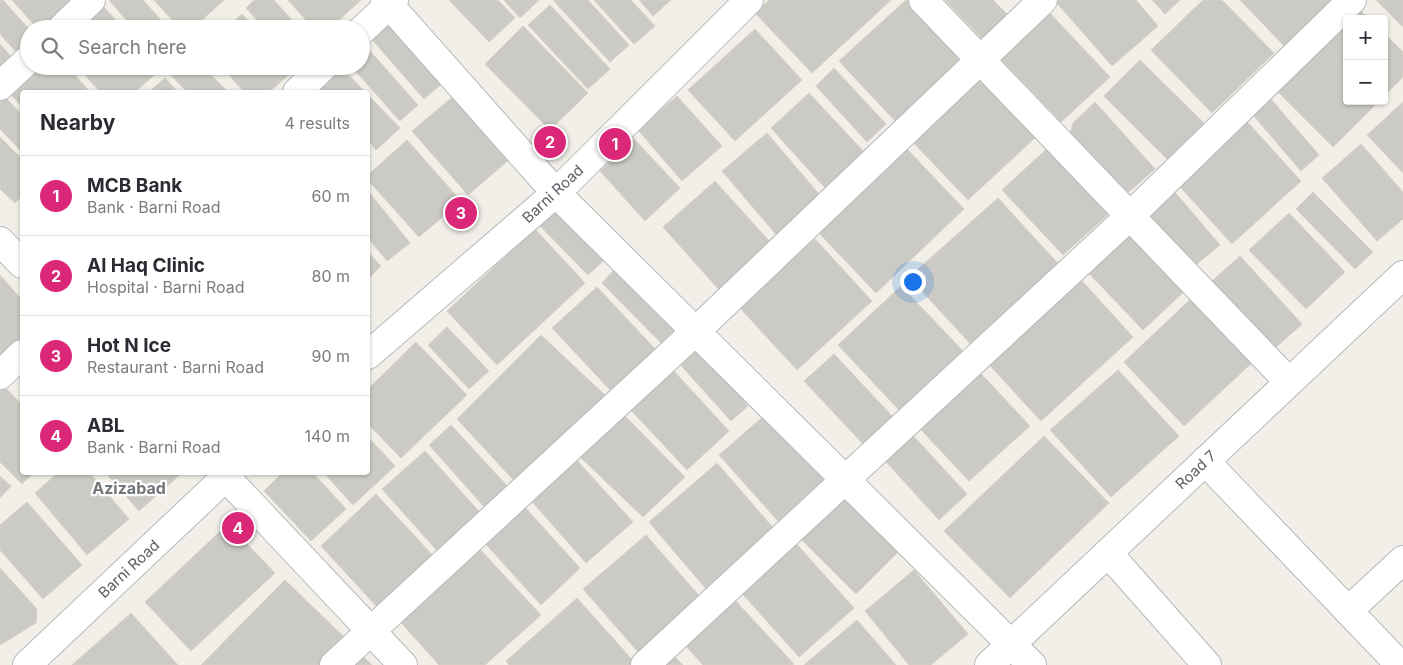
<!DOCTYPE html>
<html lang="en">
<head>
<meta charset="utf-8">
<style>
  :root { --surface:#fff; --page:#f2f2f3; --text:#2b2b33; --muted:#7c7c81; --line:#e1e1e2; --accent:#db2777 }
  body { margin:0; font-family:Inter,sans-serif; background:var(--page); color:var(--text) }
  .controls { position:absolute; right:15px; top:15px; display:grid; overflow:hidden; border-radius:5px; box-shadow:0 1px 4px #0004 }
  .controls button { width:45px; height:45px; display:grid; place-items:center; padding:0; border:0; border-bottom:1px solid var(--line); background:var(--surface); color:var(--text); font:25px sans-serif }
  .you { position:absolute; left:912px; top:281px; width:18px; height:18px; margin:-12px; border:4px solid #fff; border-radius:50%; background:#1a73e8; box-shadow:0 0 0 8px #1a73e833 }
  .badge { display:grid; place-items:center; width:32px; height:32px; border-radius:50%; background:var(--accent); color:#fff; font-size:16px; font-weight:700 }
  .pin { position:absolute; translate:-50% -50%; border:2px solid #fff; box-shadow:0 1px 5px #0006 }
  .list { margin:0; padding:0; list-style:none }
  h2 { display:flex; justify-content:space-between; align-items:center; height:65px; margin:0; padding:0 20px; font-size:21px }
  h2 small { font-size:16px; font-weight:400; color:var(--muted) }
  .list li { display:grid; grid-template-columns:32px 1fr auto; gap:15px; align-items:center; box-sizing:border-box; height:80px; padding:0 20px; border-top:1px solid var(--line) }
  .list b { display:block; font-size:19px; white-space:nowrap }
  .list p { margin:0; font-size:16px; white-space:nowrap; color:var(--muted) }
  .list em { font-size:16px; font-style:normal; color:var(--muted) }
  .icon { flex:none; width:28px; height:28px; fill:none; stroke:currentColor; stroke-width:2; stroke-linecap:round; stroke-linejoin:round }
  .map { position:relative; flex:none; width:1403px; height:665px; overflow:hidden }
  .search { position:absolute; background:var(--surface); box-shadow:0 1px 4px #0004; left:20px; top:20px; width:350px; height:55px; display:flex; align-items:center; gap:12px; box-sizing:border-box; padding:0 18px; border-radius:28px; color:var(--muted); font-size:19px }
  .panel { position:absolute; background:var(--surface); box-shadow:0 1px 4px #0004; left:20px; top:90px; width:350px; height:385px; border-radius:5px }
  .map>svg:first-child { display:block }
  .building { fill:#cccac5; stroke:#d6d1c6 }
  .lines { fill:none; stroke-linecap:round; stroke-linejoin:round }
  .street-casing { stroke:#b5b8bc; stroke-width:30 }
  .secondary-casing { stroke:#b6babf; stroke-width:30 }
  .street { stroke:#fff; stroke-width:28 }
  .secondary { stroke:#fff; stroke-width:28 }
  .labels { text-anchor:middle; stroke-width:4.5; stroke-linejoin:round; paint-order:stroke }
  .street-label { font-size:15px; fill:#5f6368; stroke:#fff }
  .neighbourhood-label { font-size:16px; font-weight:bold; fill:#70757a; stroke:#fff }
</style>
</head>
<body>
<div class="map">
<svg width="1403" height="665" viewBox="0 0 1403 665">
  <rect width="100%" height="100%" fill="#f1efe8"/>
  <g class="building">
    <polygon points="0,0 3,0 29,29 29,45 18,54 0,34"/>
    <polygon points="12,0 80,0 47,29 38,29"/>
    <polygon points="109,0 143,0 169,29 134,29"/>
    <polygon points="154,0 224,0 192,29 180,29"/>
    <polygon points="254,0 274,0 300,29 265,29 246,8"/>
    <polygon points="288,0 361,0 329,29 314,29"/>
    <polygon points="449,0 498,0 515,18 489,42"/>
    <polygon points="504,0 539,0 520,18"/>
    <polygon points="553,0 588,0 629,45 610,62"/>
    <polygon points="594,0 631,0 655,26 634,44"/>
    <polygon points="639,0 671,0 653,16"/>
    <polygon points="769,0 891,0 812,73 755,13"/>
    <polygon points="906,0 911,0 965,59 897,123 839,61"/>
    <polygon points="945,0 993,0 1014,21 988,45"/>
    <polygon points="1058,0 1136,0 1158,26 1112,66 1056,2"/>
    <polygon points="1152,0 1180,0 1165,14"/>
    <polygon points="1203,0 1222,0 1274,53 1212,113 1151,50"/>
    <polygon points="1240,0 1341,0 1288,50"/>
    <polygon points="1376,0 1403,0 1403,27"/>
    <polygon points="1354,4 1369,19 1347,19 1347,101 1379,101 1333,147 1271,85"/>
    <polygon points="102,5 124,29 76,29"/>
    <polygon points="550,5 610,69 588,89 528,25"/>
    <polygon points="1047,10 1110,77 1061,122 998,56"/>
    <polygon points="242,14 255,29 225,29"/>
    <polygon points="392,16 446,80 424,99 369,36"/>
    <polygon points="523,26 588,93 550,130 485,64"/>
    <polygon points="755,29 802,80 735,141 688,90"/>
    <polygon points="1384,33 1403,52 1403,77 1384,96"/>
    <polygon points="362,42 418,105 400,121 351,66 361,66"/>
    <polygon points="0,44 12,58 0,69"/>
    <polygon points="1140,60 1206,125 1170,162 1104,96"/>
    <polygon points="37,66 67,66 90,92 22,92 22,107 8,91"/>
    <polygon points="77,66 158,66 161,69 135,92 100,92"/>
    <polygon points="176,66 202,66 228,92 187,92 169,73"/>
    <polygon points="221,66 288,66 293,71 269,92 244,92"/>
    <polygon points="335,66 340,66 365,92 323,92 315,84"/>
    <polygon points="834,68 886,124 867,142 816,86"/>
    <polygon points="979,74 1037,136 968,200 909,138"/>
    <polygon points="165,78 178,92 149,92"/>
    <polygon points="1264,91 1319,155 1301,171 1246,107"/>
    <polygon points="809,93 865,153 826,189 771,128"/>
    <polygon points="2,94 22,115 22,152 0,129 0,96"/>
    <polygon points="456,94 510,159 468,195 412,131"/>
    <polygon points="368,95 400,128 376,150 368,140"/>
    <polygon points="677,96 722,146 682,181 638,130"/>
    <polygon points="1095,102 1155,169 1123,197 1069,137 1073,123"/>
    <polygon points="1403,102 1403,173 1367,135"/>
    <polygon points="1242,116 1301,181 1232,244 1173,179"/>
    <polygon points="767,133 824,200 779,238 722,171"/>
    <polygon points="0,137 22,159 22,196 15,203 0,189"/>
    <polygon points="634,139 680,188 645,221 600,171"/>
    <polygon points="407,140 461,201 419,237 368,180 368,175"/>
    <polygon points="1053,143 1114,209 1063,255 1002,190"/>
    <polygon points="1361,144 1403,192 1403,219 1377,241 1322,178"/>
    <polygon points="905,147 964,209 876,293 817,231"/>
    <polygon points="715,181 772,244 720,291 663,227"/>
    <polygon points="1168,184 1220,245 1191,269 1139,208"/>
    <polygon points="368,191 410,243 387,261 368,238"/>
    <polygon points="1313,192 1373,252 1355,269 1296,209"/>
    <polygon points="998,198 1063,269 975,349 909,277"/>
    <polygon points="557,208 606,258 588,275 539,225"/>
    <polygon points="1289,213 1345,272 1306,309 1249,250"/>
    <polygon points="1127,222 1189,287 1143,330 1081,265"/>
    <polygon points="535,229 585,283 497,365 447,311"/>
    <polygon points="815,239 872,301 797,370 739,307"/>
    <polygon points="368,252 381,266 368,279"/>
    <polygon points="1240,256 1302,324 1273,350 1211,282"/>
    <polygon points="617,267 676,328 661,343 602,283"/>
    <polygon points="1074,272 1133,337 1041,421 981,356"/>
    <polygon points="0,275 22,300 22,348 0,368"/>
    <polygon points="901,286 963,351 899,410 838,345"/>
    <polygon points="597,287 657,351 613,393 552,328"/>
    <polygon points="1195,295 1256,359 1184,426 1124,362"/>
    <polygon points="447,327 489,371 469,389 428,345"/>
    <polygon points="541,335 608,398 518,485 457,419"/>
    <polygon points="416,342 467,395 401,458 368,424 368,389"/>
    <polygon points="694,345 748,406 731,421 677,361"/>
    <polygon points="834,354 893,417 863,444 804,381"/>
    <polygon points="972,364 1030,426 969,481 911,419"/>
    <polygon points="672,369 729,431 687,470 629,408"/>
    <polygon points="1118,370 1179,436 1111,497 1050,430"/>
    <polygon points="0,382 22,405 22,472 34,472 22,484 0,462"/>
    <polygon points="622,413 685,477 643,517 578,455"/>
    <polygon points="766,414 825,479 778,521 719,455"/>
    <polygon points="451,425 511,490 488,511 429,445"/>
    <polygon points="906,428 967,494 939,520 878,453"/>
    <polygon points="1044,436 1109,503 1010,598 944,531"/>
    <polygon points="368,437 395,466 353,505 323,472 368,472"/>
    <polygon points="425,451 484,517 441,555 382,489"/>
    <polygon points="573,456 633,522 586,563 527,496"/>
    <polygon points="717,463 775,530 706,589 649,522"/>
    <polygon points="59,472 89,472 129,519 87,555 35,493"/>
    <polygon points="105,472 182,472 182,473 139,511"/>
    <polygon points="283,472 312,472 346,509 311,541 264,491"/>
    <polygon points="0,476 11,486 0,498"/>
    <polygon points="840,492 899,551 856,594 797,535"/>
    <polygon points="376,494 435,558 379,609 321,546"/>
    <polygon points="27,502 82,565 43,599 0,550 0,525"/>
    <polygon points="522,504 580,568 541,605 482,540"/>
    <polygon points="228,524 275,573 191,651 145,602"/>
    <polygon points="646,535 702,599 639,653 583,589"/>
    <polygon points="793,540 854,608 799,657 738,589"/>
    <polygon points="476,545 541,615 485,665 439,665 396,617"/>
    <polygon points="0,568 37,609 36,623 0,645"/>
    <polygon points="914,570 968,634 931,665 909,665 865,611"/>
    <polygon points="285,580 345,638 318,665 201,665"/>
    <polygon points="577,598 637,665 509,665 506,661"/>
    <polygon points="733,598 794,664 792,665 703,665 684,644"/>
    <polygon points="131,613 178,665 72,665"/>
    <polygon points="857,620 896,665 804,665"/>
    <polygon points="668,650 683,665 653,665"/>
    <polygon points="364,657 372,665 355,665"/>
  </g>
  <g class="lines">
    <defs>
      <g id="street">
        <polyline points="385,0 556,193 1032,665"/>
        <polyline points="923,0 1289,382"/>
        <polyline points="61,29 91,0"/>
        <polyline points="361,31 394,0"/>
        <polyline points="0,86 29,59"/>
        <polyline points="297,92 324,66"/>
        <polyline points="0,241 22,264"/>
        <polyline points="0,375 22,354"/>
        <polyline points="1205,461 1400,665"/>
        <polyline points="221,472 403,665"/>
        <polyline points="1108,553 1207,665"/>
        <polyline points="1348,611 1403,560"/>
        <polyline points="334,665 696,331 1043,0"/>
        <polyline points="645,665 1130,216 1352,0"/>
        <polyline points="989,665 1403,275"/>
      </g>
      <g id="secondary">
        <polyline points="368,355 556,193 749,0"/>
        <polyline points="27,665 231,472"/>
      </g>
    </defs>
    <use href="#street" class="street-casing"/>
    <use href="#secondary" class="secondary-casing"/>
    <use href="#street" class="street"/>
    <use href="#secondary" class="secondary"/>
  </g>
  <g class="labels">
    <g class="street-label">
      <text transform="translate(553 194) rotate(-43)" y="5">Barni Road</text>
      <text transform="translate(1196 470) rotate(-43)" y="5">Road 7</text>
      <text transform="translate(129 569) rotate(-43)" y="5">Barni Road</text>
    </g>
    <g class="neighbourhood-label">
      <text x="129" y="494">Azizabad</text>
    </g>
  </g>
</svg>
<div class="controls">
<button>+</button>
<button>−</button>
</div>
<div class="you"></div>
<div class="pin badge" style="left:615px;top:144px">1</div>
<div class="pin badge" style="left:550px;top:142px">2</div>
<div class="pin badge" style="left:461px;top:213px">3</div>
<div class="pin badge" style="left:238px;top:528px">4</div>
<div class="search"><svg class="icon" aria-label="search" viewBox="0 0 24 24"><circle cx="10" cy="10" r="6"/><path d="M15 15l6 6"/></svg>Search here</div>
<section class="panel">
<h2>Nearby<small>4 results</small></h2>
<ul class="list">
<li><span class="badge">1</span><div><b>MCB Bank</b><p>Bank · Barni Road</p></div><em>60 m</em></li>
<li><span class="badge">2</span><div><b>Al Haq Clinic</b><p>Hospital · Barni Road</p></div><em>80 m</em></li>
<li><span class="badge">3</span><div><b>Hot N Ice</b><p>Restaurant · Barni Road</p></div><em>90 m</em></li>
<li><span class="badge">4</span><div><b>ABL</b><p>Bank · Barni Road</p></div><em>140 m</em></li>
</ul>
</section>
</div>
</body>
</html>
